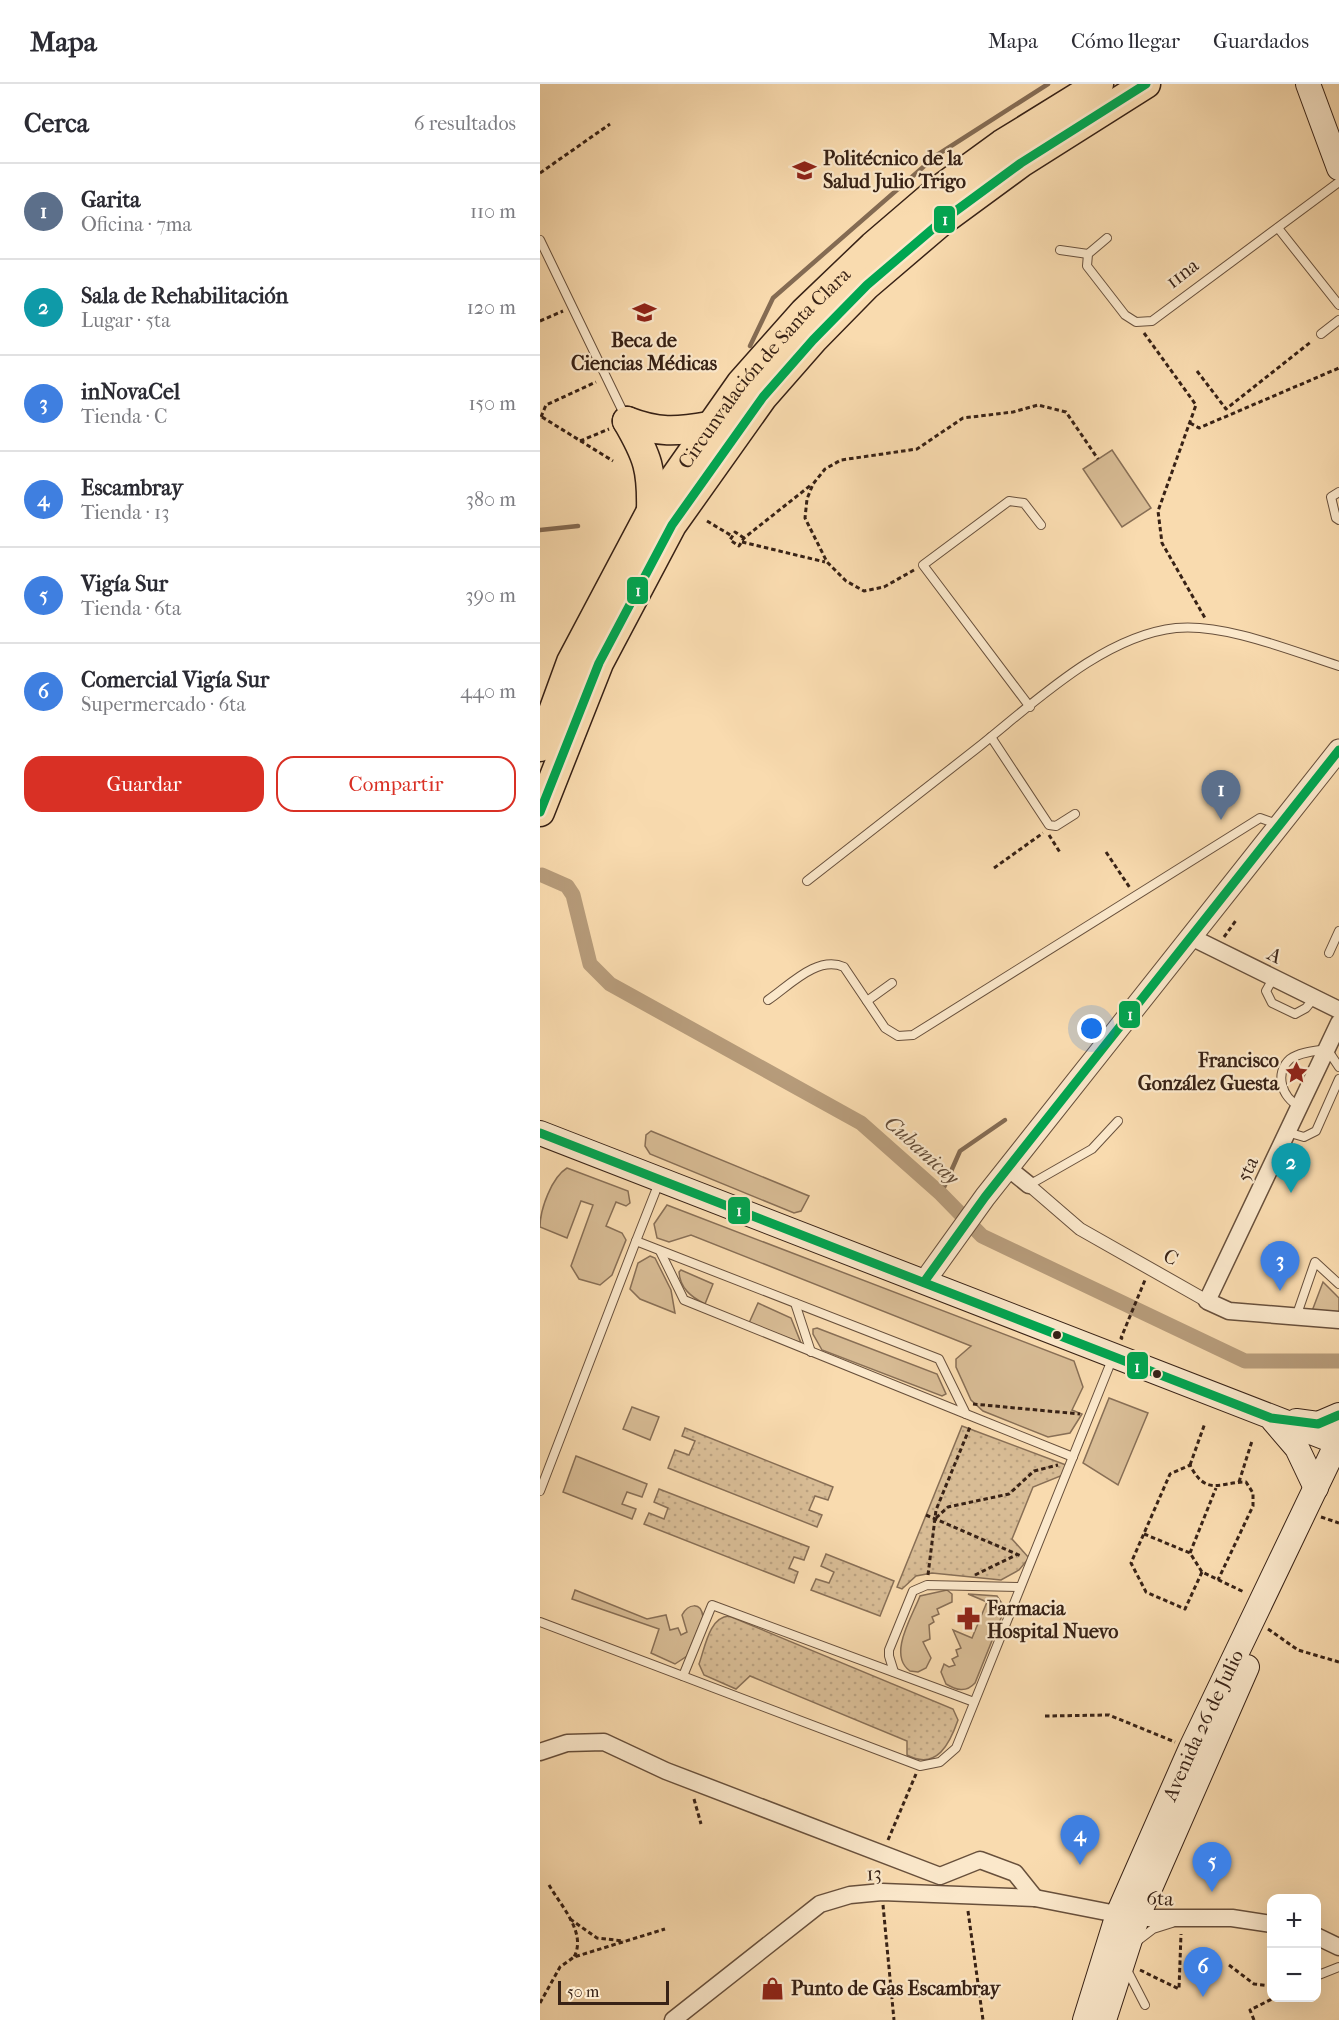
<!DOCTYPE html>
<html lang="es">
<head>
<meta charset="utf-8">
<style>
  :root { --surface:#fff; --page:#f2f2f3; --text:#2b2b33; --muted:#7c7c81; --line:#e1e1e2; --accent:#d93025 }
  body { margin:0; font-family:"IM FELL French Canon",serif; background:var(--page); color:var(--text) }
  .controls { position:absolute; right:18px; bottom:18px; display:grid; overflow:hidden; border-radius:12px; box-shadow:0 6px 24px #0002 }
  .controls button { width:54px; height:54px; display:grid; place-items:center; padding:0; border:0; border-bottom:2px solid var(--line); background:var(--surface); color:var(--text); font:30px sans-serif }
  .scale { position:absolute; left:18px; bottom:15px; width:111px; box-sizing:border-box; padding-left:6px; border:3px solid #382216; border-top:0; font-size:16px; line-height:21px; white-space:nowrap; color:#382216; -webkit-text-stroke:4px #fbe8cb; paint-order:stroke }
  .you { position:absolute; left:552px; top:945px; width:21px; height:21px; margin:-15px; border:4px solid #fff; border-radius:50%; background:#1a73e8; box-shadow:0 0 0 9px #1a73e833 }
  .badge { display:grid; place-items:center; width:39px; height:39px; border-radius:50%; background:var(--accent); color:#fff; font-size:20px; font-weight:700 }
  .pin { position:absolute; translate:-50% -50px; filter:drop-shadow(0 2px 3px #0008) }
  .pin::after { content:''; position:absolute; top:32px; width:21px; height:18px; background:inherit; clip-path:polygon(0 0,100% 0,50% 100%) }
  .list { margin:0; padding:0; list-style:none }
  h2 { display:flex; justify-content:space-between; align-items:center; height:78px; margin:0; padding:0 24px; font-size:26px }
  h2 small { font-size:20px; font-weight:400; color:var(--muted) }
  .list li { display:grid; grid-template-columns:39px 1fr auto; gap:18px; align-items:center; box-sizing:border-box; height:96px; padding:0 24px; border-top:2px solid var(--line) }
  .list b { display:block; font-size:22px; white-space:nowrap }
  .list p { margin:0; font-size:20px; white-space:nowrap; color:var(--muted) }
  .list em { font-size:20px; font-style:normal; color:var(--muted) }
  .actions { display:flex; gap:12px; padding:18px 24px }
  .actions a { flex:1; padding:14px 0; border:2px solid var(--accent); border-radius:18px; text-align:center; font-size:21px; color:var(--accent) }
  .actions .main { background:var(--accent); color:#fff }
  .map { position:relative; flex:none; width:799px; height:1936px; overflow:hidden }
  header { display:flex; align-items:center; gap:36px; box-sizing:border-box; height:84px; padding:0 30px; background:var(--surface); border-bottom:2px solid var(--line) }
  header strong { font-size:28px }
  nav { display:flex; gap:33px; margin-inline-start:auto; font-size:21px }
  main { display:flex }
  aside { flex:1; background:var(--surface) }
  .map>svg:first-child { display:block }
  .green { fill:#d8bc95; stroke:#886f56; stroke-width:1.5 }
  .park { fill:url(#park-dots); stroke:#886f56; stroke-width:1.5 }
  .lines { fill:none; stroke-linecap:round; stroke-linejoin:round }
  .stream { stroke:#846b53; stroke-width:4.5 }
  .canal { stroke:#b79c7b; stroke-width:15 }
  .service-casing { stroke:#68503c; stroke-width:10 }
  .pedestrian-casing { stroke:#68503c; stroke-width:14 }
  .minor-casing { stroke:#68503c; stroke-width:19 }
  .tertiary-casing { stroke:#68503c; stroke-width:23 }
  .secondary-casing { stroke:#382216; stroke-width:26 }
  .trunk-casing { stroke:#382216; stroke-width:31 }
  .path { stroke:#382216; stroke-width:3; stroke-dasharray:4.5 3; stroke-linecap:butt }
  .service { stroke:#fbe8cb; stroke-width:8 }
  .pedestrian { stroke:#fbe8cb; stroke-width:12 }
  .minor { stroke:#fbe8cb; stroke-width:16 }
  .tertiary { stroke:#fbe8cb; stroke-width:21 }
  .secondary { stroke:#fbe8cb; stroke-width:24 }
  .trunk { stroke:#f9dbaf; stroke-width:28 }
  .bus-1-casing { stroke:#fbe8cb; stroke-width:14 }
  .bus-1 { stroke:#00a651; stroke-width:9 }
  .bus-dot { fill:#382216; stroke:#fbe8cb; stroke-width:2 }
  .labels { text-anchor:middle; stroke-width:4.5; stroke-linejoin:round; paint-order:stroke }
  .poi-label { font-size:20px; font-weight:bold; fill:#382216; stroke:#fbe8cb; text-anchor:start }
  .street-label { font-size:20px; fill:#382216; stroke:#fbe8cb }
  .water-label { font-size:21px; font-style:italic; fill:#644d39; stroke:#fbe8cb }
  .line-badge { stroke:#fbe8cb; stroke-width:2 }
  .badge-label { font-size:16px; text-anchor:middle; font-weight:bold; fill:#fff }
</style>
</head>
<body>
<header>
<strong>Mapa</strong>
<nav><a>Mapa</a><a>Cómo llegar</a><a>Guardados</a></nav>
</header>
<main>
<aside>
<h2>Cerca<small>6 resultados</small></h2>
<ul class="list">
<li><span class="badge" style="background:#5c6f8a">1</span><div><b>Garita</b><p>Oficina · 7ma</p></div><em>110 m</em></li>
<li><span class="badge" style="background:#0f9aa8">2</span><div><b>Sala de Rehabilitación</b><p>Lugar · 5ta</p></div><em>120 m</em></li>
<li><span class="badge" style="background:#3f7fe0">3</span><div><b>inNovaCel</b><p>Tienda · C</p></div><em>150 m</em></li>
<li><span class="badge" style="background:#3f7fe0">4</span><div><b>Escambray</b><p>Tienda · 13</p></div><em>380 m</em></li>
<li><span class="badge" style="background:#3f7fe0">5</span><div><b>Vigía Sur</b><p>Tienda · 6ta</p></div><em>390 m</em></li>
<li><span class="badge" style="background:#3f7fe0">6</span><div><b>Comercial Vigía Sur</b><p>Supermercado · 6ta</p></div><em>440 m</em></li>
</ul>
<div class="actions"><a class="main">Guardar</a><a>Compartir</a></div>
</aside>
<div class="map">
<svg width="799" height="1936" viewBox="0 0 799 1936">
  <defs>
    <pattern id="park-dots" width="8" height="8" patternUnits="userSpaceOnUse" patternTransform="scale(1.5)"><rect width="8" height="8" fill="#d8bc95"/><path d="M2 2h.1M6 6h.1" fill="none" stroke="#baa180" stroke-width="1.8" stroke-linecap="round"/></pattern>
  </defs>
  <rect width="100%" height="100%" fill="#f9dbaf"/>
  <filter id="stains"><feTurbulence type="fractalNoise" baseFrequency=".00333" numOctaves="4"/><feColorMatrix values="0 0 0 0 .2 0 0 0 0 .09 0 0 0 0 .02 0 0 0 .5 -.17"/></filter>
  <radialGradient id="worn" r=".72"><stop offset=".6" stop-color="#630" stop-opacity="0"/><stop offset="1" stop-color="#630" stop-opacity=".3"/></radialGradient>
  <g class="green">
    <polygon points="572,366 611,424 582,443 543,385"/>
    <polygon points="111,1047 269,1112 261,1127 254,1129 110,1070 105,1062 106,1051"/>
    <path d="M27 1084 88 1107 90 1119 86 1122 76 1118 66 1142 82 1149 86 1156 72 1191 60 1201 39 1195 31 1182 53 1121 41 1117 27 1154 0 1143C0 1125 12 1093 27 1084Z"/>
    <polygon points="127,1121 534,1277 543,1303 532,1326 542,1330 530,1349 508,1353 443,1327 431,1316 416,1283 416,1275 431,1262 151,1151 129,1158 117,1154 114,1140"/>
    <polygon points="110,1172 115,1174 131,1206 135,1229 100,1215 90,1205 98,1179"/>
    <path d="M141 1186 173 1200 165 1220C151 1213 140 1204 139 1188Z"/>
    <polygon points="783,1198 799,1214 799,1230 772,1227"/>
    <polygon points="218,1219 251,1234 261,1259 209,1239"/>
    <polygon points="277,1244 397,1290 406,1310 402,1312 282,1266 273,1250 273,1245"/>
    <polygon points="569,1314 608,1329 578,1401 543,1379"/>
    <polygon points="92,1323 119,1333 110,1356 83,1345"/>
    <polygon points="36,1372 107,1400 102,1413 87,1408 82,1420 96,1425 92,1435 23,1408"/>
    <path d="M35 1506 107 1535 126 1531 130 1546 138 1544 141 1551 147 1548 142 1531C148 1520 161 1517 163 1533L147 1572 135 1580 111 1569 119 1545 32 1515Z"/>
    <path d="M407 1506 412 1510V1518L397 1525 399 1530 392 1533 394 1538 389 1541 390 1555 383 1558 391 1574 386 1584 378 1588 370 1587C347 1571 373 1531 380 1512Z"/>
    <path d="M428 1510 457 1512 465 1524 435 1599C426 1609 416 1606 406 1600L401 1588 404 1580 409 1583 415 1581 412 1575 418 1572 416 1566 421 1564 413 1546 432 1554 447 1518Z"/>
  </g>
  <g class="park">
    <polygon points="422,1342 526,1381 523,1391 493,1403 472,1455 489,1474 479,1486 461,1496 392,1489 376,1492 362,1505 357,1503"/>
    <polygon points="145,1344 293,1403 288,1416 275,1412 269,1426 282,1431 277,1443 128,1384 135,1366 149,1371 155,1357 142,1352"/>
    <polygon points="119,1405 269,1463 264,1476 254,1473 249,1484 258,1488 254,1499 104,1440 109,1429 124,1435 128,1424 114,1418"/>
    <polygon points="286,1470 354,1497 340,1532 271,1506 276,1495 289,1499 294,1488 281,1482"/>
    <path d="M189 1532 413 1625 418 1636C410 1659 397 1687 367 1671V1657L210 1592 196 1605 164 1591 159 1580C165 1564 169 1533 189 1532Z"/>
  </g>
  <g class="lines">
    <g class="stream">
      <polyline points="210,262 233,214 397,71 508,0"/>
      <polyline points="0,446 38,442"/>
      <polyline points="401,1110 420,1067 465,1036"/>
    </g>
    <polyline class="canal" points="2,791 27,802 33,811 50,880 70,900 321,1039 401,1110 442,1152 705,1277 799,1277"/>
    <defs>
      <g id="service">
        <polyline points="738,144 799,221"/>
        <polyline points="567,154 548,170 547,182 585,231 596,238 612,237 799,98"/>
        <polyline points="0,156 86,334"/>
        <polyline points="520,166 548,170"/>
        <polyline points="781,250 799,236"/>
        <polyline points="799,408 791,413 796,434 799,436"/>
        <polyline points="490,623 383,481 469,417 484,419 501,441"/>
        <polyline points="451,653 509,741 516,742 535,730"/>
        <path d="M267 797C323 753 380 709 436 665 493 620 562 552 636 544 684 539 752 567 799 582"/>
        <polyline points="789,869 799,847"/>
        <polyline points="734,893 726,907 732,919 755,930 766,924 774,914"/>
        <path d="M228 916C249 902 277 871 304 883L345 944 358 952 373 951 720 734 740 741"/>
        <polyline points="327,917 352,899"/>
        <path d="M759 1022C742 1014 734 989 750 975 760 968 775 967 787 965L799 983"/>
        <polyline points="747,1048 764,1053 776,1047 799,995"/>
        <polyline points="120,1096 96,1157 399,1275 426,1330 533,1373"/>
        <polyline points="489,1101 552,1065 578,1037"/>
        <polyline points="120,1167 144,1216 426,1330"/>
        <polyline points="255,1219 271,1268"/>
        <polyline points="756,1233 775,1178 799,1200"/>
        <polyline points="0,1407 96,1157"/>
        <polyline points="0,1538 380,1682 400,1678 416,1664 573,1273"/>
        <polyline points="354,1588 349,1572 349,1566 373,1507 387,1501 480,1503"/>
        <polyline points="143,1592 172,1521 434,1618"/>
        <polyline points="596,1858 613,1845 632,1839"/>
        <polyline points="586,1884 605,1921"/>
        <polyline points="776,1892 799,1883"/>
      </g>
      <polyline id="pedestrian" points="489,1101 540,1145 667,1217"/>
      <g id="minor">
        <polyline points="653,854 799,926"/>
        <polyline points="799,939 667,1217 689,1227 799,1236"/>
        <polyline points="468,1084 489,1101"/>
        <polyline points="0,1668 27,1659 64,1658 126,1687 400,1792 440,1776 475,1789 495,1814"/>
        <polyline points="776,1852 799,1863"/>
        <polyline points="133,1936 280,1820 310,1811 342,1808 495,1814 597,1834 692,1834 732,1840"/>
      </g>
      <polyline id="tertiary" points="384,1198 445,1113 799,666"/>
      <g id="secondary">
        <polyline points="768,0 799,84"/>
        <polyline points="0,1049 799,1359"/>
        <polyline points="733,1336 757,1364 776,1404"/>
        <polyline points="756,1337 778,1340 799,1331"/>
        <path id="s1" d="M545 1936 578 1830 651 1664 799 1355"/>
        <polyline points="564,1936 597,1834 707,1583"/>
      </g>
      <g id="trunk">
        <path d="M87 337C108 373 112 386 111 427"/>
        <path d="M87 337C118 349 136 348 169 342"/>
        <path id="s2" d="M0 663 31 578 111 427 201 299 264 228 333 162 396 108 462 60 559 0"/>
        <polyline points="0,728 59,579 132,441 223,313 273,256 327,201 402,137 481,79 606,0"/>
      </g>
    </defs>
    <use href="#service" class="service-casing"/>
    <use href="#pedestrian" class="pedestrian-casing"/>
    <use href="#minor" class="minor-casing"/>
    <use href="#tertiary" class="tertiary-casing"/>
    <use href="#secondary" class="secondary-casing"/>
    <use href="#trunk" class="trunk-casing"/>
    <g class="path">
      <polyline points="0,89 70,40"/>
      <polyline points="0,237 23,227"/>
      <polyline points="604,249 656,321 618,427 622,459 665,534"/>
      <polyline points="657,287 686,325 772,257"/>
      <polyline points="1,333 6,321 56,298"/>
      <polyline points="2,333 73,377"/>
      <polyline points="650,339 659,344 799,284"/>
      <polyline points="40,357 69,345"/>
      <polyline points="167,437 192,452"/>
      <polyline points="204,454 195,448 190,456 199,462 204,454 271,401"/>
      <polyline points="202,458 285,478"/>
      <polyline points="374,486 344,503 324,507 306,497 287,478 265,434 267,415 273,400 285,385 301,376 377,365 423,334 473,328 498,321 526,328 558,375"/>
      <polyline points="509,751 521,770"/>
      <polyline points="566,768 590,804"/>
      <polyline points="454,784 503,749"/>
      <polyline points="684,853 697,835"/>
      <polyline points="583,1255 581,1254 605,1196"/>
      <polyline points="433,1320 540,1330"/>
      <polyline points="650,1381 665,1339"/>
      <polyline points="699,1398 712,1357"/>
      <polyline points="386,1431 481,1472"/>
      <polyline points="781,1433 799,1439"/>
      <polyline points="396,1434 408,1423 469,1410 494,1387 518,1381"/>
      <polyline points="604,1450 650,1469 662,1488 704,1508"/>
      <polyline points="650,1469 676,1404"/>
      <path d="M662 1488 645 1525 606 1508 591 1479 630 1390 650 1381C666 1413 680 1398 706 1398L713 1409V1422L678 1496"/>
      <polyline points="388,1491 396,1426 430,1343"/>
      <polyline points="435,1491 478,1470"/>
      <polyline points="728,1545 758,1566 799,1578"/>
      <polyline points="505,1632 569,1631 635,1658"/>
      <polyline points="154,1715 161,1740"/>
      <polyline points="348,1756 376,1690"/>
      <path d="M9 1801C21 1822 47 1849 34 1873"/>
      <polyline points="343,1821 354,1936"/>
      <polyline points="428,1827 443,1936"/>
      <polyline points="30,1835 57,1854 84,1857"/>
      <polyline points="689,1881 714,1900 732,1902"/>
      <polyline points="600,1886 639,1905 641,1850"/>
      <polyline points="0,1919 20,1883 34,1873 125,1845"/>
      <polyline points="714,1936 710,1926 734,1914"/>
    </g>
    <use href="#service" class="service"/>
    <use href="#pedestrian" class="pedestrian"/>
    <use href="#minor" class="minor"/>
    <use href="#tertiary" class="tertiary"/>
    <use href="#secondary" class="secondary"/>
    <use href="#trunk" class="trunk"/>
    <defs>
      <g id="bus-1">
        <polyline points="0,728 59,579 132,441 223,313 273,256 327,201 402,137 481,79 606,0"/>
        <polyline points="0,1049 731,1334 778,1340 799,1331"/>
        <polyline points="384,1198 445,1113 799,666"/>
      </g>
    </defs>
    <use href="#bus-1" class="bus-1-casing"/>
    <use href="#bus-1" class="bus-1"/>
  </g>
  <defs>
    <symbol id="university-bare" viewBox="-9 -9 18 18"><path d="M0-5L7-2L0 1L-7-2ZM-4 1L0 2.5L4 1V4Q0 6-4 4Z" fill="#8f2418" stroke="#fbe8cb" stroke-width="2.5" paint-order="stroke"/></symbol>
    <symbol id="sight-bare" viewBox="-9 -9 18 18"><path d="M0-6L1.8-2.2L6-1.7L2.9 1.2L3.7 5.4L0 3.3L-3.7 5.4L-2.9 1.2L-6-1.7L-1.8-2.2Z" fill="#8f2418" stroke="#fbe8cb" stroke-width="2.5" paint-order="stroke"/></symbol>
    <symbol id="pharmacy-bare" viewBox="-9 -9 18 18"><path d="M-2-6h4v4h4v4h-4v4h-4v-4h-4v-4h4Z" fill="#8f2418" stroke="#fbe8cb" stroke-width="2.5" paint-order="stroke"/></symbol>
    <symbol id="shop-bare" viewBox="-9 -9 18 18"><path d="M-5-2.5h2.3a2.7 3.5 0 0 1 5.4 0H5L5.5 6h-11ZM-1.5-2.5h3a1.5 2.3 0 0 0-3 0Z" fill="#8f2418" stroke="#fbe8cb" stroke-width="2.5" paint-order="stroke"/></symbol>
  </defs>
  <g fill-rule="evenodd">
    <use href="#university-bare" x="248" y="70" width="33" height="33"/>
    <use href="#university-bare" x="88" y="212" width="33" height="33"/>
    <use href="#sight-bare" x="740" y="972" width="33" height="33"/>
    <use href="#pharmacy-bare" x="412" y="1518" width="33" height="33"/>
    <use href="#shop-bare" x="216" y="1888" width="33" height="33"/>
  </g>
  <g class="bus-dot">
    <circle cx="517" cy="1251" r="5"/>
    <circle cx="617" cy="1290" r="5"/>
  </g>
  <g class="labels">
    <g class="poi-label">
      <text x="283" y="81">Politécnico de la<tspan x="283" dy="23">Salud Julio Trigo</tspan></text>
      <text x="104" y="263" text-anchor="middle">Beca de<tspan x="104" dy="23">Ciencias Médicas</tspan></text>
      <text x="739" y="983" text-anchor="end">Francisco<tspan x="739" dy="23">González Guesta</tspan></text>
      <text x="447" y="1531">Farmacia<tspan x="447" dy="23">Hospital Nuevo</tspan></text>
      <text x="251" y="1911">Punto de Gas Escambray</text>
    </g>
    <g class="street-label">
      <text transform="translate(642 189) rotate(-37)" y="7">11na</text>
      <text dy="7" stroke="none"><textPath href="#s2" startOffset="444">Circunvalación de Santa Clara</textPath></text>
      <text transform="translate(735 871) rotate(27)" y="7">A</text>
      <text transform="translate(707 1085) rotate(-65)" y="7">5ta</text>
      <text transform="translate(631 1173) rotate(29)" y="7">C</text>
      <text dy="7" stroke="none"><textPath href="#s1" startOffset="318">Avenida 26 de Julio</textPath></text>
      <text transform="translate(334 1789) rotate(-3)" y="7">13</text>
      <text transform="translate(620 1814) rotate(3)" y="7">6ta</text>
    </g>
    <g class="water-label">
      <text transform="translate(382 1066) rotate(42)" y="7">Cubanicay</text>
    </g>
  </g>
  <g class="line-badge">
    <rect x="393" y="121" width="23" height="29" rx="6" fill="#00a651"/>
    <rect x="86" y="492" width="23" height="29" rx="6" fill="#00a651"/>
    <rect x="578" y="916" width="23" height="29" rx="6" fill="#00a651"/>
    <rect x="187" y="1112" width="24" height="29" rx="6" fill="#00a651"/>
    <rect x="586" y="1267" width="23" height="29" rx="6" fill="#00a651"/>
  </g>
  <g class="badge-label">
    <text x="405" y="141">1</text>
    <text x="98" y="512">1</text>
    <text x="590" y="936">1</text>
    <text x="199" y="1132">1</text>
    <text x="597" y="1288">1</text>
  </g>
  <rect width="100%" height="100%" filter="url(#stains)"/>
  <rect width="100%" height="100%" fill="url(#worn)"/>
</svg>
<div class="controls">
<button>+</button>
<button>−</button>
</div>
<div class="scale">50 m</div>
<div class="you"></div>
<div class="pin badge" style="left:681px;top:736px;background:#5c6f8a">1</div>
<div class="pin badge" style="left:751px;top:1109px;background:#0f9aa8">2</div>
<div class="pin badge" style="left:740px;top:1207px;background:#3f7fe0">3</div>
<div class="pin badge" style="left:540px;top:1781px;background:#3f7fe0">4</div>
<div class="pin badge" style="left:672px;top:1808px;background:#3f7fe0">5</div>
<div class="pin badge" style="left:663px;top:1913px;background:#3f7fe0">6</div>
</div>
</main>
</body>
</html>
